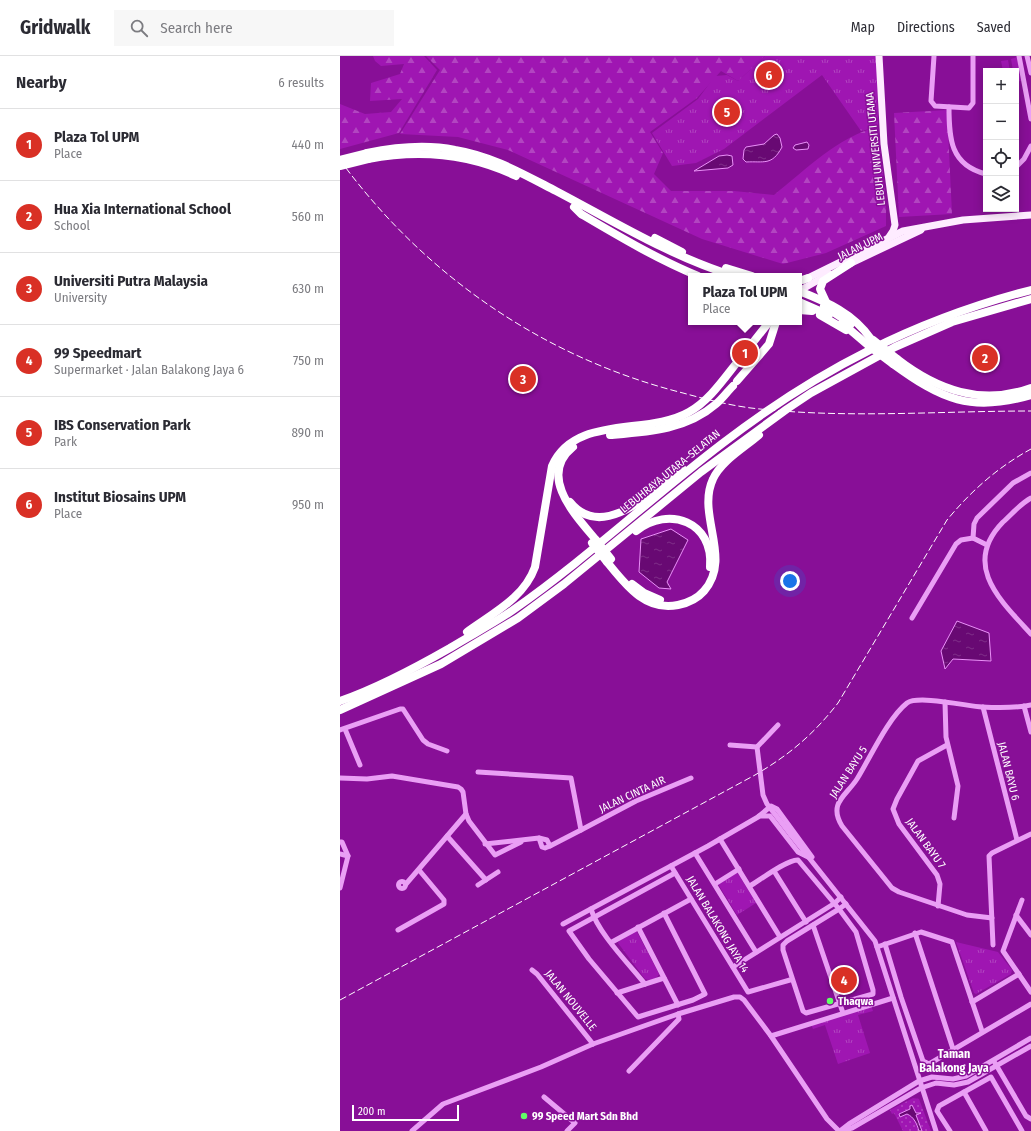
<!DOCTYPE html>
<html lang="en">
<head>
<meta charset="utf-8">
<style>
  :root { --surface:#fff; --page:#f7f7f7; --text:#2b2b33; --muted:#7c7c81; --line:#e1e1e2; --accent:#d93025 }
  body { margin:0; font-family:"Fira Sans Condensed",sans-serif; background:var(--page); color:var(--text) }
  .controls { position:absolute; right:12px; top:12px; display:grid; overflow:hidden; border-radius:0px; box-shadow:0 2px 10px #0003 }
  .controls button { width:36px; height:36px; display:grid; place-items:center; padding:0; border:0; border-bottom:1px solid var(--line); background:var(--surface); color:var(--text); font:20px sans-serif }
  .scale { position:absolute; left:12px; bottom:10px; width:107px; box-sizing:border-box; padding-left:4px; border:2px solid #fff; border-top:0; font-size:11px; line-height:14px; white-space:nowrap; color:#fff; -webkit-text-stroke:3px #880f97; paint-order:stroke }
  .you { position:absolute; left:450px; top:525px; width:14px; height:14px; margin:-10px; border:3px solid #fff; border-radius:50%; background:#1a73e8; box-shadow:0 0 0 6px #1a73e833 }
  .badge { display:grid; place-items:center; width:26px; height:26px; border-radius:50%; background:var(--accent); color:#fff; font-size:13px; font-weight:700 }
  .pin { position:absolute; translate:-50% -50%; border:2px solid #fff; box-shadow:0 1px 4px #0006 }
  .popup { position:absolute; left:348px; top:217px; width:114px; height:52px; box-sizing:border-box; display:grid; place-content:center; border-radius:0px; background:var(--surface); filter:drop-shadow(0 1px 3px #0005); font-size:13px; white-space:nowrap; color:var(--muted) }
  .popup b { font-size:15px; color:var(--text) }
  .popup::after { content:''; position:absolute; left:50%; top:100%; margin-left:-8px; border:8px solid transparent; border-top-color:var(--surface) }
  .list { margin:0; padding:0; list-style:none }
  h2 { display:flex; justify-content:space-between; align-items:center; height:52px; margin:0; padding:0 16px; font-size:17px }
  h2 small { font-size:13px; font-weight:400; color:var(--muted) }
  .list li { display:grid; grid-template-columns:26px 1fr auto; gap:12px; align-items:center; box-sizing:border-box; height:72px; padding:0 16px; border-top:1px solid var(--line) }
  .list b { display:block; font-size:15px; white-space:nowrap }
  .list p { margin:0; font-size:13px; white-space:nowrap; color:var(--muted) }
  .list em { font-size:13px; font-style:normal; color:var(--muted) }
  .icon { flex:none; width:22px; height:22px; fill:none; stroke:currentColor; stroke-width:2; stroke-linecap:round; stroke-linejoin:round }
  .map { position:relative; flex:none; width:691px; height:1075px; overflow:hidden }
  header { display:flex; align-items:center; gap:24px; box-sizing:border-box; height:56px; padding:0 20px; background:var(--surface); border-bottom:1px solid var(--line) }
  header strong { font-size:19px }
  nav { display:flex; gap:22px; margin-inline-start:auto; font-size:14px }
  .search { width:280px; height:36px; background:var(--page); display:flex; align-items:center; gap:10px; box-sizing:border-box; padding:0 14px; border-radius:0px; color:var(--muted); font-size:15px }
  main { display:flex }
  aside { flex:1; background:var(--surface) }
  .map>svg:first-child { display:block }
  .grass { fill:url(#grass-dots) }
  .forest { fill:url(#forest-firs) }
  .park { fill:url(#park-tufts) }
  .garden { fill:#9f16b2 }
  .water { fill:url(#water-ripples); stroke:#ea90f8 }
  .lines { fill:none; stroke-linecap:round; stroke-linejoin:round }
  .minor { stroke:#ea9ff5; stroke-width:5 }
  .major { stroke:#feecff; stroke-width:7 }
  .highway { stroke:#fff; stroke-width:8 }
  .rail { stroke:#fff; stroke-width:1; stroke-dasharray:7 3; stroke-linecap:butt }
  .minor-bridge { stroke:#ea9ff5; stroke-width:5 }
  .highway-bridge { stroke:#fff; stroke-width:8 }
  .poi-dot { fill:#62ff68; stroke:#880f97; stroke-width:1.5 }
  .labels { text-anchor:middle; stroke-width:3; stroke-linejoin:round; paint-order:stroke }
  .street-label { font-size:11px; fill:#fff; stroke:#880f97 }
  .poi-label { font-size:11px; font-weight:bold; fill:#fff; stroke:#880f97; text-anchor:start }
  .neighbourhood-label { font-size:12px; font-weight:bold; fill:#fff; stroke:#880f97 }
</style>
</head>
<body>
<header>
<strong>Gridwalk</strong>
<div class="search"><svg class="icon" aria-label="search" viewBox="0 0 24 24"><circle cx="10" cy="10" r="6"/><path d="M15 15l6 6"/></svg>Search here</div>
<nav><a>Map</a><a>Directions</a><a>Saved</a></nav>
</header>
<main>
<aside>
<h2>Nearby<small>6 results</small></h2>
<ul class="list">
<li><span class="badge">1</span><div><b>Plaza Tol UPM</b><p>Place</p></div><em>440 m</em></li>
<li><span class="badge">2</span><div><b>Hua Xia International School</b><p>School</p></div><em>560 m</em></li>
<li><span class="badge">3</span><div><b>Universiti Putra Malaysia</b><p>University</p></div><em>630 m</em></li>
<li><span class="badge">4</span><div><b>99 Speedmart</b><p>Supermarket · Jalan Balakong Jaya 6</p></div><em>750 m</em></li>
<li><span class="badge">5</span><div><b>IBS Conservation Park</b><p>Park</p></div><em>890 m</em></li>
<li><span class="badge">6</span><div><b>Institut Biosains UPM</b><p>Place</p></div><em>950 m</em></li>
</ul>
</aside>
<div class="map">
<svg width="691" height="1075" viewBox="0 0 691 1075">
  <defs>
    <pattern id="grass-dots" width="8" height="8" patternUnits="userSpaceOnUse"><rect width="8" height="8" fill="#9f16b2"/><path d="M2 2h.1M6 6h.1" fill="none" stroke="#b245c1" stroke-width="1.8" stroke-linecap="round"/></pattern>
    <pattern id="forest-firs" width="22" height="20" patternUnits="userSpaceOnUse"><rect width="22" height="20" fill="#9f16b2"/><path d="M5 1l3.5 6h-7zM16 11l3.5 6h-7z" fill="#b245c1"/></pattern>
    <pattern id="park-tufts" width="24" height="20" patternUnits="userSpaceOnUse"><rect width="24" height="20" fill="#9f16b2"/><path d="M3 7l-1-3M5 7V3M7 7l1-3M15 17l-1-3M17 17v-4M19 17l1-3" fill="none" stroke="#b245c1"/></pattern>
    <pattern id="water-ripples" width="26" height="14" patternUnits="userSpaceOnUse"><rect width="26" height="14" fill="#680973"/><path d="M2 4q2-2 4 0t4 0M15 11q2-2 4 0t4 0" fill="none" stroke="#7f2e88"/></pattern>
  </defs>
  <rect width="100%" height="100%" fill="#880f97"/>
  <polygon class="grass" points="573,1042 579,1043 591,1075 563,1075 554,1057 552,1058 550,1054"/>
  <g class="forest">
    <polygon points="33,0 84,0 97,14 59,77 0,93 0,48 25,58 51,56 62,43 30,45 31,27 60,18 64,8 41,10 35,5"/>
    <path d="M86 0H425L398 25 381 15 357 42 310 76 323 97 314 118 331 135H394L434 139C464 115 500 79 538 71L546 148V170L486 197 443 208 362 183 168 94 118 81 60 78 100 14Z"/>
    <polygon points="607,54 612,158 559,161 554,57"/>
  </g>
  <g class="park">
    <polygon points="425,0 537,0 538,71 521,75 482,19 384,93 356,107 332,110 312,77 358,43 375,20 387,19 398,25"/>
    <polygon points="397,816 416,847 397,859 378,828"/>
    <path d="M296 874 319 918C316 924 311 925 305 923L278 887 279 885Z"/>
    <polygon points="616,886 658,896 672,914 671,918 636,938 634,937"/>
    <polygon points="531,950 533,955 518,959 530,997 498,1008 485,969 473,973 471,968"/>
  </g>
  <g class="garden">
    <polygon points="677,1 681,25 676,26 676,15 673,15 671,3"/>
    <polygon points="668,4 670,15 663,15 661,5"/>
  </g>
  <g class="water">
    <path d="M437 78 440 82 442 91C432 110 424 105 406 106L403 103 404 94 406 91 424 88 434 79Z"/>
    <polygon points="467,86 469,89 468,93 456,94 453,92 455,89"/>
    <polygon points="387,99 392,100 393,109 388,112 354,115 379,100"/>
    <polygon points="331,473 348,484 327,526 331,533 319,532 299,516 301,483"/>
    <polygon points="617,565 649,577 651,605 613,603 605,613 601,595"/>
    <path d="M572 1049 576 1057H581L576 1059 582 1075H579C577 1068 574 1061 567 1058L560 1061 559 1058 570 1053V1050Z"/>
  </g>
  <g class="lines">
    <g class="minor">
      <polyline points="594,0 591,45 595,50 629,52 633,47 633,0"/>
      <polyline points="679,0 691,63"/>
      <polyline points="687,0 691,17"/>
      <path d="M609 51C609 82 610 109 646 118"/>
      <polyline points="676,111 684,103 691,90"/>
      <path d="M691 442C680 448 672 458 663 466 621 509 661 545 691 578"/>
      <polyline points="647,489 633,482 634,468 637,462 673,427 691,417"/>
      <polyline points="572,562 616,488 621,484 633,482"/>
      <polyline points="605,646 606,681 618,730 614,762"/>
      <polyline points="684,650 691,676"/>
      <polyline points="643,651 677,784"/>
      <polyline points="5,673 20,709"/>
      <polyline points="0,674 60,653 63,653 83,684 88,688 107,695"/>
      <polyline points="390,689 417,691 438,669"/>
      <polyline points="138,716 231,722 241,774 210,790 207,784 199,782 145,788"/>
      <polyline points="0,722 27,723 52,720 118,731 121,733 123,736 126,758 129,765 155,799 181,786"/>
      <polyline points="419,760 430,760 458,796 468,801"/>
      <polyline points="241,774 296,745 351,722"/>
      <polyline points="451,779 535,885 596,1075"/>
      <polyline points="107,780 146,824"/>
      <polyline points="199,782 202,791 205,792 210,790"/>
      <polyline points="380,783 440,881"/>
      <polyline points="0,786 2,786 8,800 0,832"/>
      <polyline points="355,797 416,896"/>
      <polyline points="0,798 8,800"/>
      <polyline points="331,810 408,936 450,924"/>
      <polyline points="434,815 466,866"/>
      <circle cx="62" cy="829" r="3.5"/>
      <polyline points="66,828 126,758"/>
      <polyline points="375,828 399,813"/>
      <polyline points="138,829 158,816"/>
      <path d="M410 830C420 824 448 803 458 804L499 853 516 876 533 934V938L466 957 463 955 443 894V889L447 885 499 853 506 848"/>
      <polyline points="682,844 663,895 691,936"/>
      <polyline points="598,850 600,828 597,819 559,768 553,753 557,743 578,705 607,689"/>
      <path d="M251 853C258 877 289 908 305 928"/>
      <polyline points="324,857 365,938 353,944 298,961 249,903 229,875 335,817"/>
      <polyline points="676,859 691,879"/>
      <path d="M652 862 627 859 559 836 552 832 502 770C488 747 506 740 517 723 530 702 548 662 567 647 578 639 627 650 642 651 658 652 676 652 691 649"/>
      <polyline points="223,868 368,790 418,761 431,750 437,753 472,801"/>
      <polyline points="473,869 503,957"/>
      <polyline points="298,871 338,949"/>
      <polyline points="58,874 104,848 104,844 79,814"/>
      <polyline points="575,877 613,993"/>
      <polyline points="272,886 351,843"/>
      <polyline points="545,888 561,941 583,1005 589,1008 691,948"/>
      <polyline points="653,889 649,800 652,797 691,778"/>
      <polyline points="537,891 581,876 612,886 642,975"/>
      <polyline points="393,911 495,847 501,841"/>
      <polyline points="192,914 197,918 253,988"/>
      <polyline points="277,937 324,922"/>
      <polyline points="632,946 679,918"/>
      <polyline points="431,980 553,942"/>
      <polyline points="655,1007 686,1060 691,1063"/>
      <polyline points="289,1015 339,963 338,958"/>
      <polyline points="624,1036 646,1075"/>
      <polyline points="204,1041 235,1067 227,1075"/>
      <polyline points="72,1075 103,1048 201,1011 253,988 338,958 394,941 400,941 404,944 431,980 487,1063 499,1075"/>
      <polyline points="500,1075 509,1068 579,1025 592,1021 613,1023 626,1020 691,982"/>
      <polyline points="502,1075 512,1072 581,1032 596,1027 614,1029 628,1026 691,990"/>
      <polyline points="610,1075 597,1055 599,1050 651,1021 682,1075"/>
    </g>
    <g class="major">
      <polyline points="539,0 544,88 555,169 553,175 549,181"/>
      <polyline points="507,209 581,174"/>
      <polyline points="464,224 563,175 623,164 691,159"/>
      <polyline points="459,235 489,218"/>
    </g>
    <g class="highway">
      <path d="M27 97C56 91 86 88 115 94 152 100 183 118 216 135 275 166 330 200 394 220"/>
      <path d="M28 103C80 93 128 97 176 120"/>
      <path d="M234 151 241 158C280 181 317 203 358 220"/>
      <polyline points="315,182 342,196"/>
      <polyline points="386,212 412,220"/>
      <polyline points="459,225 468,222"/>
      <path d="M459 235C487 246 513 257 531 283"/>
      <polyline points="459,246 489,259"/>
      <polyline points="486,246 480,233 483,225 511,207"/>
      <polyline points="484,250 511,268"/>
      <polyline points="459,254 472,255"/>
      <polyline points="480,259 506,274"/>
      <polyline points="502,267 529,290"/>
      <polyline points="407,294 429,266"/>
      <path d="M557 303C597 334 641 350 691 332"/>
      <path d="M553 308C601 343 631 357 691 339"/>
      <polyline points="397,325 429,288 436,266"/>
      <path d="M270 379C308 376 346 374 376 348 382 343 387 336 393 330"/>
      <path d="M233 391C197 420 236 460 256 484"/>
      <path d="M230 446C263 487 314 434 342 412"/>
      <path d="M296 475C329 449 374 466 370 511"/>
      <path d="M267 506C285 528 305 556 338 549 348 547 357 543 364 535 393 502 356 459 373 423 381 405 404 392 419 379"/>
      <polyline points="292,528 304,537 320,544"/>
      <path d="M127 576C153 557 184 542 195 511L212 410C235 358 307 380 349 356 371 344 387 318 403 299"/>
      <path d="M0 645C38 632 75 612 110 592 131 579 153 568 173 554 246 503 312 441 383 387 478 314 575 264 691 234"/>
      <polyline points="0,654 101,608 178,562 224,528 361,416 447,353 471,337 555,291 612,266 691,243"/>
    </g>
    <g class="rail">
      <path d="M0 104C84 219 204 302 343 337 365 343 388 349 411 352 504 363 598 355 691 355"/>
      <path d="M0 944 415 719C449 699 473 679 498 647L607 464C631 435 658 411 691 393"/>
    </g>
    <polyline class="minor-bridge" points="417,691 423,739 427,748 451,779"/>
    <g class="highway-bridge">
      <polyline points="0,104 27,97"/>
      <polyline points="0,110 28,103"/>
      <polyline points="533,284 557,303"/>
      <polyline points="529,290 553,308"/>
      <polyline points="256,484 271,503"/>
      <polyline points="252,487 267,506"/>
    </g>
  </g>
  <g class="poi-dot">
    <circle cx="490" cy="945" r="4"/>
    <circle cx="184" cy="1060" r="4"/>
  </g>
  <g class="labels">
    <g class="street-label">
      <text transform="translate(535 93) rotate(-96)" y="4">LEBUH UNIVERSITI UTAMA</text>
      <text transform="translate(520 190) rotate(-26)" y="4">JALAN UPM</text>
      <text transform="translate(330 415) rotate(-39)" y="4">LEBUHRAYA UTARA–SELATAN</text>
      <text transform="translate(669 715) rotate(76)" y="4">JALAN BAYU 6</text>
      <text transform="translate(508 716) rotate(-57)" y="4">JALAN BAYU 5</text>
      <text transform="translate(292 738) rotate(-25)" y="4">JALAN CINTA AIR</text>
      <text transform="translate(586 787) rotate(54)" y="4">JALAN BAYU 7</text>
      <text transform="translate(378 868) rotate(59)" y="4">JALAN BALAKONG JAYA 14</text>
      <text transform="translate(231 944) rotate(51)" y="4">JALAN NOUVELLE</text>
    </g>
    <g class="poi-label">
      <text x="498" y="949">Thaqwa</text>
      <text x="192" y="1064">99 Speed Mart Sdn Bhd</text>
    </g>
    <g class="neighbourhood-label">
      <text x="614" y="1002">Taman<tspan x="614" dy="14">Balakong Jaya</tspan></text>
    </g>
  </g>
</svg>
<div class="controls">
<button>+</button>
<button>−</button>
<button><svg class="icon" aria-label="locate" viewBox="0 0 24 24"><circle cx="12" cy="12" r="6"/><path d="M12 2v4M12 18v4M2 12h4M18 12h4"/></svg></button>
<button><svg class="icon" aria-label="layers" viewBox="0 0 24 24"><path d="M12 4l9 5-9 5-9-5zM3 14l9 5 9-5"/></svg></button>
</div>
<div class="scale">200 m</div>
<div class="you"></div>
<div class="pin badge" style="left:405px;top:297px">1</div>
<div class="popup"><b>Plaza Tol UPM</b>Place</div>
<div class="pin badge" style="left:645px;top:302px">2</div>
<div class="pin badge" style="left:183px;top:323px">3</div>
<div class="pin badge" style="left:504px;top:924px">4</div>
<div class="pin badge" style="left:387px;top:56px">5</div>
<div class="pin badge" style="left:429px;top:19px">6</div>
</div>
</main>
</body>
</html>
